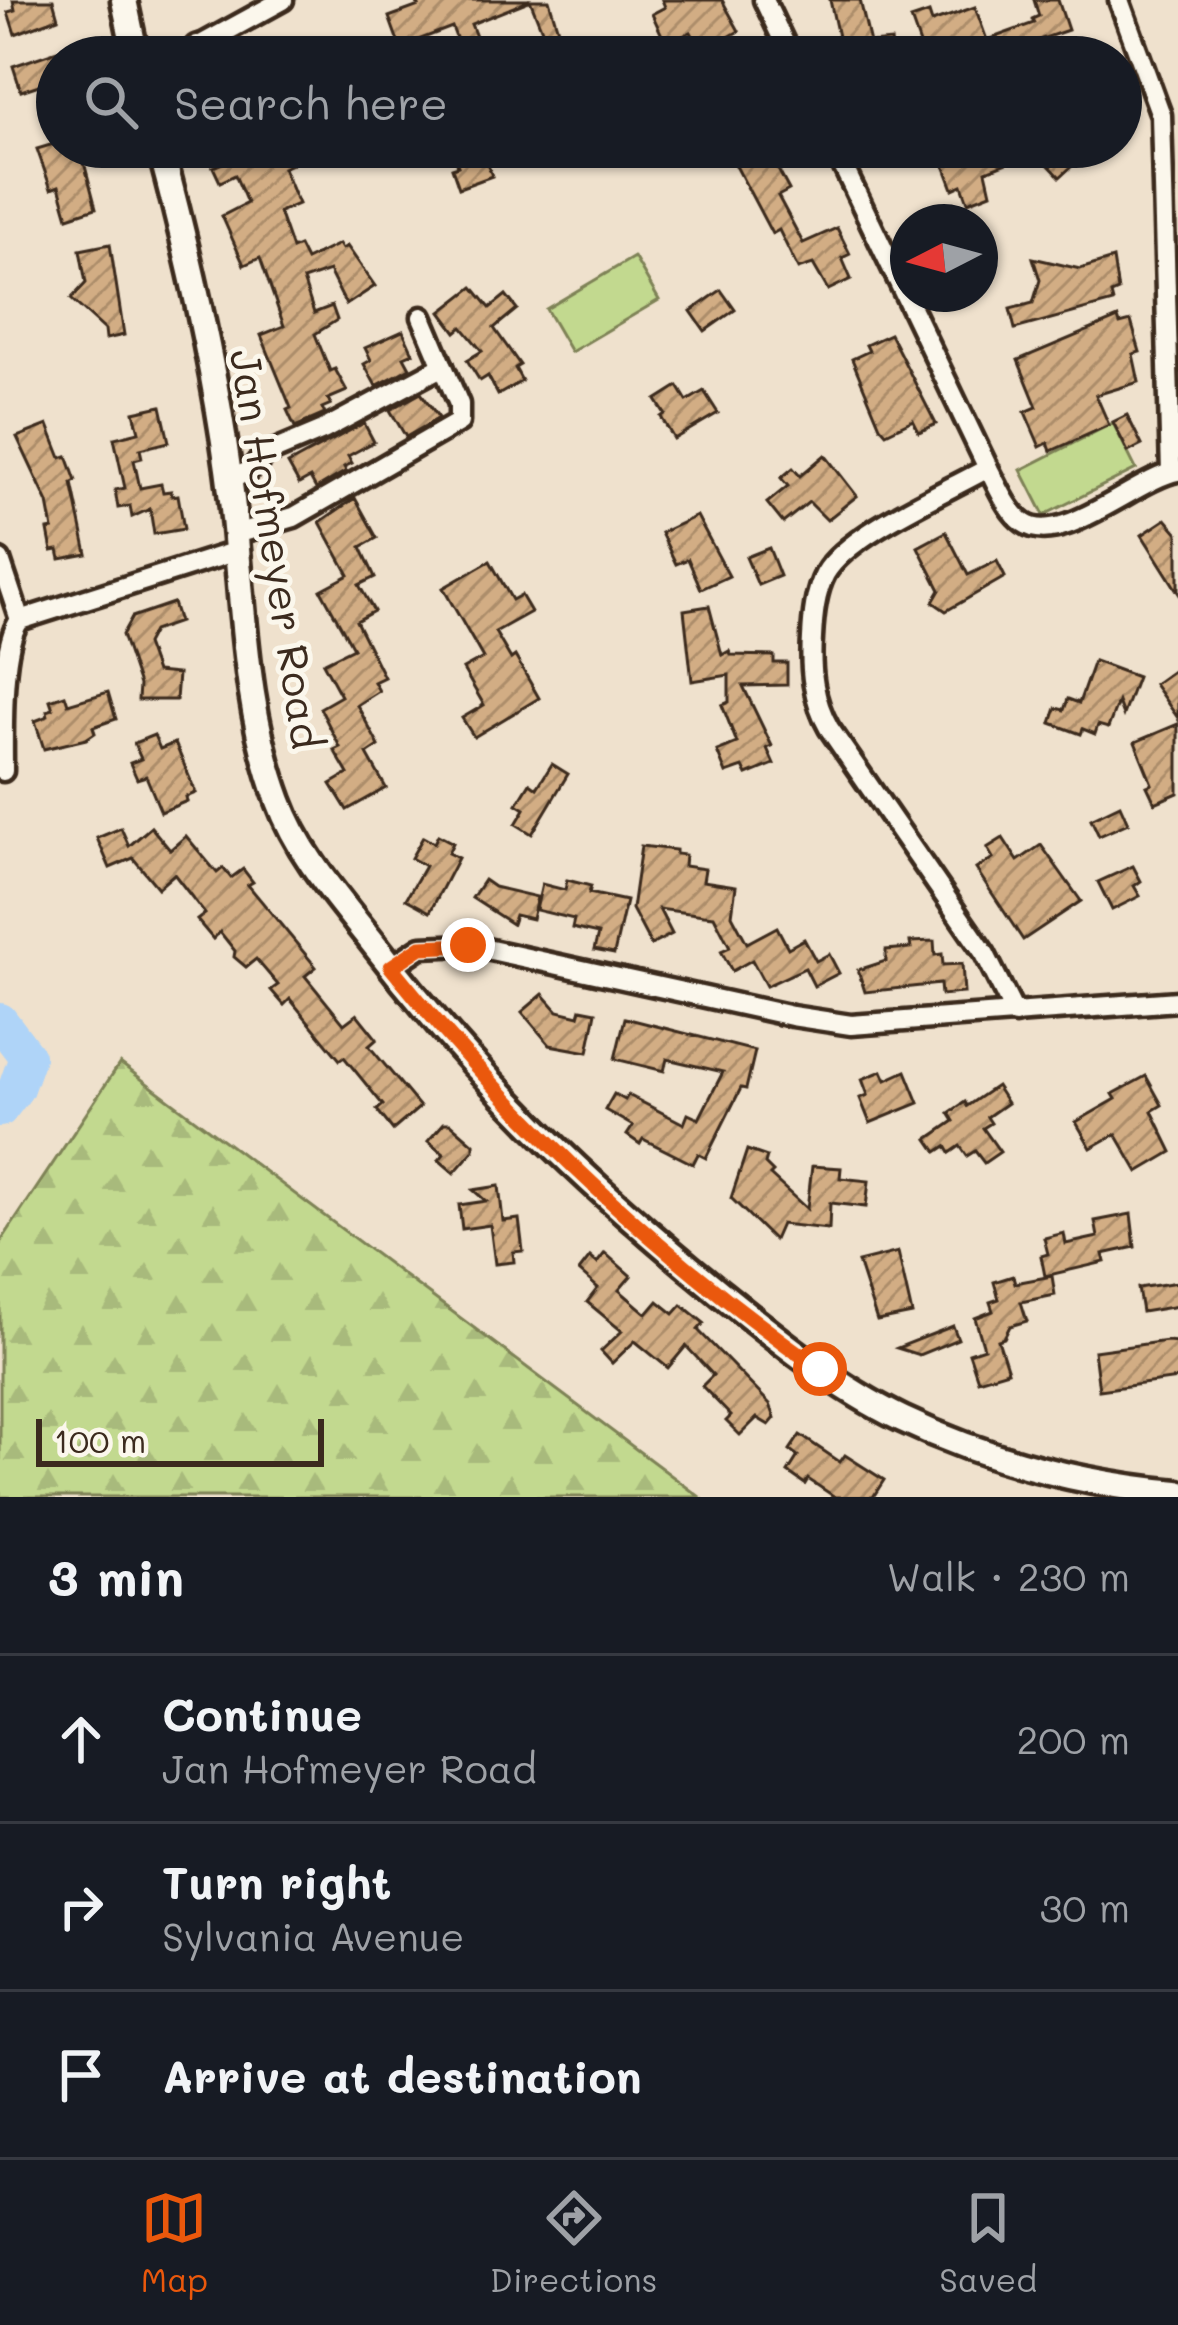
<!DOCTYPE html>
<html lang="en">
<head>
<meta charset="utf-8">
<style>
  :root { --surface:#171b24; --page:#20242c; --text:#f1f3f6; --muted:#9ea1a6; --line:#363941; --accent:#ea580c }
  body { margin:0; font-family:Mali,sans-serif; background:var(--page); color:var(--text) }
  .compass { position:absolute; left:890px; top:204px; width:108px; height:108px; border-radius:50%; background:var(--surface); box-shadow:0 3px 9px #0004; rotate:264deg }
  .scale { position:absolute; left:36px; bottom:30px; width:288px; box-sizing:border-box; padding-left:12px; border:6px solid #3b2a1e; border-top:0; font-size:33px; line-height:42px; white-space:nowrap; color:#3b2a1e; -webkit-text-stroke:9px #fbf7ec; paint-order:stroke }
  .stop { position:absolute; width:36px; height:36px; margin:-27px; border:9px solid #ea580c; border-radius:50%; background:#fff }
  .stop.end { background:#ea580c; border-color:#fff; box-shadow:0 3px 12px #0008 }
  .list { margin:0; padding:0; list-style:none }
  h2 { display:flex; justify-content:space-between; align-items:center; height:156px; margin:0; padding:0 48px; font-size:51px }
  h2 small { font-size:39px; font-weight:400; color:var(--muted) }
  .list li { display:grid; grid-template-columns:78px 1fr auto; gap:36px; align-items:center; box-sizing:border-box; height:168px; padding:0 48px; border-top:3px solid var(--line) }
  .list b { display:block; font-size:45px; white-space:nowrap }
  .list p { margin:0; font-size:39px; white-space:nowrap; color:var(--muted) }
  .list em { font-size:39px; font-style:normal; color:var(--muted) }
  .icon { flex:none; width:66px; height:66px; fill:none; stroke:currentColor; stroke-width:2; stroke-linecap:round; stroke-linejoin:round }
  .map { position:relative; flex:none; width:1178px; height:1497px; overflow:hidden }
  .search { position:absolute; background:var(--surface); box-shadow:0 3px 9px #0004; left:36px; right:36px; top:36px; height:132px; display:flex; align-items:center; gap:30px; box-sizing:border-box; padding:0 42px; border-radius:66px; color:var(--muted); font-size:45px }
  .sheet { height:660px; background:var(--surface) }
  nav { display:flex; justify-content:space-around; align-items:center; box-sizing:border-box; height:168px; border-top:3px solid var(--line); background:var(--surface); font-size:33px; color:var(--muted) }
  nav a { display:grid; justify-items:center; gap:6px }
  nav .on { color:var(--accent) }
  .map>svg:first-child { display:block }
  .forest { fill:url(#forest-firs); stroke:#7e8256; stroke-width:3 }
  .pitch { fill:#c2d98f; stroke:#7e8256; stroke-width:3 }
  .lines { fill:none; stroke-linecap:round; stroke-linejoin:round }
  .river { stroke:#afd4f8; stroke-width:36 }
  .building { fill:url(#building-hatch); stroke:#3b2a1e; stroke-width:3 }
  .minor-casing { stroke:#3b2a1e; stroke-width:27 }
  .tertiary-casing { stroke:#3b2a1e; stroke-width:33 }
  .minor { stroke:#fbf7ec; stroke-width:18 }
  .tertiary { stroke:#fbf7ec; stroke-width:24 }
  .route { stroke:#ea580c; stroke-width:15 }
  .labels { text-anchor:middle; stroke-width:10; stroke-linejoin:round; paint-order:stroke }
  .street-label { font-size:42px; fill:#3b2a1e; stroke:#fbf7ec }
</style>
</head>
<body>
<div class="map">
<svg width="1178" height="1497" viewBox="0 0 1178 1497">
  <defs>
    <pattern id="forest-firs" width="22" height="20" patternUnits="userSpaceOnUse" patternTransform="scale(3)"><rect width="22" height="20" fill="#c2d98f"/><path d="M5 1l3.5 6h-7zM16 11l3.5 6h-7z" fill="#a8ba7b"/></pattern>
    <pattern id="building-hatch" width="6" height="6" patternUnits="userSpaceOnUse" patternTransform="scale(3)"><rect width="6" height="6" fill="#d2ad84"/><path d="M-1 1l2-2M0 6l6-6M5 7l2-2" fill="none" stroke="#ac8d6b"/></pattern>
  </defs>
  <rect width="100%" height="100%" fill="#efe1cd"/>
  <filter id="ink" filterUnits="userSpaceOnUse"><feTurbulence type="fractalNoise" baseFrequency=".00833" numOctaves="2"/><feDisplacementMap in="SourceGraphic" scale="24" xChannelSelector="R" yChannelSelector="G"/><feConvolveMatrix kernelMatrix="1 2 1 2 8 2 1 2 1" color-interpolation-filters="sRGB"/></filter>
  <g filter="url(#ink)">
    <polygon class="forest" points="120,1063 700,1497 0,1497 0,1243"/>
    <g class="pitch">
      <polygon points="634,257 659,300 571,352 546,309"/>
      <polygon points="1113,423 1136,469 1044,515 1021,470"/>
    </g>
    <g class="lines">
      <polyline class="river" points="0,1021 27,1057 16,1088 0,1109"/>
    </g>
    <g class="building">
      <polygon points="13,0 53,0 58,18 15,34 8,12 15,10"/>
      <polygon points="416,0 529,0 529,1 471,24 478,42 460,48 452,27 400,47 389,17 419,6"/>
      <polygon points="530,0 549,0 558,30 544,35"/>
      <polygon points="662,0 722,0 739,31 702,52 691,32 666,44 652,14 665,7"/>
      <polygon points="830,0 860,0 870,43 891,41 894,57 836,57 835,50 853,46 852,43 840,46"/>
      <polygon points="1034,0 1058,0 1068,30 1027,44 1031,57 992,57 988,44 952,57 940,57 936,45 922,50 911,19 929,13 932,22 975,7 987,40 1034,23 1032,19 1039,16"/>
      <polygon points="57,51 57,79 21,91 13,66"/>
      <polygon points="57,143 57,147 80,147 96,208 68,217 59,186 51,189 37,149"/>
      <polygon points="259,147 300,147 305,158 283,168 298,204 279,212 292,249 299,246 306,260 339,244 342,249 347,246 375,286 346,305 329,271 303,280 314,313 332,306 337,320 315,334 330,371 335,369 347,391 328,399 331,404 322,408 325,414 295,427 287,410 291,408 261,335 284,326 260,258 244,265 222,216 247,203 235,175 220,182 213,167"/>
      <polygon points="451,147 517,147 518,149 486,160 492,176 459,188 452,168 458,166"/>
      <polygon points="726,147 766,147 789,190 778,196 803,243 837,228 850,254 842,258 851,279 828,290 813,264 798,269 779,230 772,234"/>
      <polygon points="944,147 1045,147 1045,148 986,171 991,193 968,202 962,185 953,189 944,165 950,162"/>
      <polygon points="1056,147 1093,147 1060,177 1043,159"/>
      <polygon points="110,244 124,335 106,339 105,330 71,299 86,283 80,250"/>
      <polygon points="1033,258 1080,269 1113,259 1118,291 1111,294 1113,302 1015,329 1010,309 1033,303 1040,280"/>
      <polygon points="473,287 490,308 506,295 517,309 494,328 520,365 515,368 522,381 498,395 488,376 480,381 467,360 482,351 462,327 456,332 441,312"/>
      <polygon points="721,290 735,310 705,331 691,311"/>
      <polygon points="1118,318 1120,324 1131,321 1140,352 1133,354 1139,382 1096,395 1109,425 1051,451 1048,443 1040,447 1025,412 1037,407 1018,360"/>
      <polygon points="403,331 413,353 404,357 410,368 376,386 364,364 371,360 365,348"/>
      <polygon points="890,334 936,424 919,432 913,420 886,433 880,426 852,359 869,351 866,345"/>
      <polygon points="678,386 687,401 704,391 718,413 674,439 661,417 665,414 656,400"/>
      <polygon points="421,393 439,418 406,437 390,410"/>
      <polygon points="161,406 169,442 140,449 142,458 134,460 140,488 161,484 163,492 171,491 172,496 178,495 184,529 154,534 150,509 132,517 130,506 118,508 115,490 125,488 114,438 139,432 134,412"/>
      <polygon points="1127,415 1142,445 1128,452 1113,422"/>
      <polygon points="364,423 374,442 348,456 352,463 344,467 346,471 316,489 310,478 299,484 288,464"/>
      <polygon points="48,425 61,458 67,456 76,481 72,483 87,554 60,559 58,550 52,551 48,530 53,529 48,503 17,437"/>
      <polygon points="825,455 857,496 827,520 809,502 783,523 767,503 788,486 781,478 793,468 800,476"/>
      <polygon points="355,498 377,538 361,547 375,577 359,585 374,611 356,621 384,677 374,682 379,691 357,705 379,746 367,754 386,788 347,810 331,784 348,774 334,750 340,747 320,708 341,696 323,663 353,648 321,590 349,575 320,522"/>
      <polygon points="697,516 729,576 701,589 688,559 676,564 661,533"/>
      <polygon points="1166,519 1178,533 1178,592 1142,535"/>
      <polygon points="946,532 968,575 997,561 1005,577 946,611 933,602 940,590 918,547"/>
      <polygon points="769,548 780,576 758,585 746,557"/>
      <polygon points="490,561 512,600 521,595 531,612 495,632 511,659 515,656 539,698 474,737 462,718 484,705 463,669 483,658 443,588"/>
      <polygon points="173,603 179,622 153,631 146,644 156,672 178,674 176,700 138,700 139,685 122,635 132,617"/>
      <polygon points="709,606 722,655 729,651 731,655 774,656 774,663 787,663 787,685 743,686 772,746 767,748 774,764 747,775 743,767 726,773 717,751 737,743 722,705 729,702 729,675 692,681 684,610"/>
      <polygon points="1094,661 1137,677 1123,715 1118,702 1108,728 1098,725 1095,734 1083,729 1081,734 1051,723 1056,708 1064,710 1068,699 1079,703"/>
      <polygon points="1178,667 1178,718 1154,684"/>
      <polygon points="108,692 116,719 93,727 95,733 86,739 44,749 35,721 48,716 47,711 53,709 50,700 65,695 68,704"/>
      <polygon points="1178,724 1178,793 1155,803 1147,786 1152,784 1135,742"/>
      <polygon points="154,735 160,749 175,743 196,793 186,797 187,801 161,812 146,776 137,779 130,763 141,759 134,743"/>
      <polygon points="552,764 568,774 532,834 516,824 525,809 517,804 530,783 537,788"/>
      <polygon points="1120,805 1128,823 1099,836 1091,819"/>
      <polygon points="151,827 170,850 186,836 217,873 223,868 231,878 243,869 253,882 248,885 316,967 305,976 344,1024 357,1014 377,1039 369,1046 420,1107 393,1130 377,1110 383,1105 344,1057 340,1060 290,999 284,1005 271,990 278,985 256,959 246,967 234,957 235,951 220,932 213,939 197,920 205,914 174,874 158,888 133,858 110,868 97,838 121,828 129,846"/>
      <polygon points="438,835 453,843 448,853 458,858 430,912 406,899 425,866 411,858 423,837 434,843"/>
      <polygon points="1003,838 1018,861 1041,845 1081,901 1023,940 976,869 993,858 987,848"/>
      <polygon points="641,846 676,850 676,854 685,855 684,866 705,869 703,881 736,886 732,915 747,943 777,927 788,948 804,939 816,961 829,954 839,973 814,986 805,968 766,986 752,960 732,971 721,951 730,947 714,916 704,915 659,909 672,934 651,945 632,909"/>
      <polygon points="1133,866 1141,881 1134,886 1140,896 1112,910 1098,882"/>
      <polygon points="484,880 494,887 537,897 532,919 515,915 512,924 472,898"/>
      <polygon points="567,880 591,886 589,893 626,901 614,954 594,950 598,934 572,928 574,919 536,910 542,884 565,890"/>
      <polygon points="934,941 935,955 942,954 943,965 962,964 964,993 941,995 940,984 865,992 858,970 886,961 886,950 911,948 910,942"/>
      <polygon points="543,994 558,1011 579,1016 581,1009 596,1012 588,1052 550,1045 522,1012"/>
      <polygon points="625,1018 755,1051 746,1089 741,1088 706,1158 698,1154 693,1164 643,1139 640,1144 627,1135 633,1126 605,1110 614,1094 625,1100 628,1095 684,1124 688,1114 699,1119 723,1072 667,1059 664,1071 615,1059"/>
      <polygon points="882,1071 886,1080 906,1071 919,1103 870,1123 860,1098 868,1095 862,1079"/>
      <polygon points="1146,1076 1162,1105 1152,1111 1172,1152 1138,1172 1116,1134 1091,1148 1076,1122 1116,1099 1113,1094"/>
      <polygon points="996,1086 1007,1103 987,1117 991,1123 983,1128 1000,1152 984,1163 975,1151 967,1156 960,1146 950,1153 946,1146 937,1152 928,1139 954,1121 949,1113 965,1102 967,1106"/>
      <polygon points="444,1123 450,1123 474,1144 474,1150 454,1173 439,1160 444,1154 428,1141"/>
      <polygon points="747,1150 767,1157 765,1164 773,1172 770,1175 807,1209 812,1166 841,1168 840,1178 869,1181 866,1207 830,1203 829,1229 781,1224 774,1240 731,1198"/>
      <polygon points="499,1186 503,1221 519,1219 523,1251 513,1252 514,1262 495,1264 490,1225 462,1229 459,1205 486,1201 473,1190"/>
      <polygon points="1131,1214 1135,1247 1103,1254 1105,1262 1045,1276 1041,1256 1048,1254 1044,1238 1064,1233 1066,1244 1098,1237 1095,1221"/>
      <polygon points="898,1252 912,1314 877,1321 858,1262"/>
      <polygon points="605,1253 631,1276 619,1290 647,1314 658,1301 674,1314 682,1305 704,1323 698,1330 770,1404 775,1418 769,1425 757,1418 740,1435 726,1421 731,1416 702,1386 713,1375 686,1346 668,1368 635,1341 612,1363 601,1351 622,1331 587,1302 598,1288 579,1271 590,1257 597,1263"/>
      <polygon points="1013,1276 1015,1283 1052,1276 1055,1295 1021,1302 1027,1321 1010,1326 1004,1338 998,1340 1008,1371 978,1380 969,1353 984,1348 975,1318 993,1311 990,1302 999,1299 994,1282"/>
      <polygon points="1178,1282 1178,1306 1142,1312 1138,1288"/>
      <polygon points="953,1326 958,1339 919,1355 897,1348"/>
      <polygon points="1167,1341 1178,1342 1178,1379 1099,1390 1094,1351"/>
      <polygon points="800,1435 840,1462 845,1455 884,1480 873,1497 835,1497 808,1479 805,1484 788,1472 798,1456 790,1450"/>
    </g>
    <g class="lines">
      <defs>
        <g id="minor">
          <polyline points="764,0 791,57"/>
          <polyline points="1119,0 1161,115 1171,472"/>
          <polyline points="179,57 283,0"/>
          <path d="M834 147 988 468C946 492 847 534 825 574 815 593 813 617 812 638 810 670 813 700 829 728L985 954 1015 1014"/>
          <path d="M988 468C998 486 1007 511 1024 523 1061 549 1137 478 1178 471"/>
          <polyline points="229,480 249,471 266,454 323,430 443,366"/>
          <polyline points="236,534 294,517 459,422 459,404 422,317"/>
          <polyline points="0,560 20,620"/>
          <path d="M3 771C3 733 0 645 20 620L237 551"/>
          <polyline points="391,967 421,947 468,945 792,1016 851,1025 1178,1001"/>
        </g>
        <g id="tertiary">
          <polyline points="124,0 136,57"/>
          <polyline points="191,57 198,48"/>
          <path d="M160 147C191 263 218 381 232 500 244 601 243 705 279 801 298 853 336 896 370 939 477 1079 584 1182 720 1293 777 1339 836 1387 902 1419 988 1460 1084 1484 1178 1493"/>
        </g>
      </defs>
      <use href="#minor" class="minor-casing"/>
      <use href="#tertiary" class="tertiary-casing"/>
      <use href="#minor" class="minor"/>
      <use href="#tertiary" class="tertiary"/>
    </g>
  </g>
  <g class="lines" filter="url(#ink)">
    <path class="route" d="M468 945 421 947 391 967C515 1121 658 1255 820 1369"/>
  </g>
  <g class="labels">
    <g class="street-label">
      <text transform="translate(276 549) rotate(81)" y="15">Jan Hofmeyer Road</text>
    </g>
  </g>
</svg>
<svg class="compass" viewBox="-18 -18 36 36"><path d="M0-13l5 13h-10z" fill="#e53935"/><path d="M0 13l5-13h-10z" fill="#9ea1a6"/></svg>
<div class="scale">100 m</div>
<div class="stop" style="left:820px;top:1369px"></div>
<div class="stop end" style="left:468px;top:945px"></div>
<div class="search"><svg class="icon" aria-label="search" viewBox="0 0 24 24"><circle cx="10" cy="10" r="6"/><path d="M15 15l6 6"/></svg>Search here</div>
</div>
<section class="sheet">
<h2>3 min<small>Walk · 230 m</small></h2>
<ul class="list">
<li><svg class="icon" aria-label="ahead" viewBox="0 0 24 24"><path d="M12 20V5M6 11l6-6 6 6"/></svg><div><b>Continue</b><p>Jan Hofmeyer Road</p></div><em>200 m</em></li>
<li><svg class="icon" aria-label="right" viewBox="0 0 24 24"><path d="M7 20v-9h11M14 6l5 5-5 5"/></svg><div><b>Turn right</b><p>Sylvania Avenue</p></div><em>30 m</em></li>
<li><svg class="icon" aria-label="arrive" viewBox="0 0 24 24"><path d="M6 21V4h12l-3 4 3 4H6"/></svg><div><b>Arrive at destination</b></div></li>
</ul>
</section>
<nav>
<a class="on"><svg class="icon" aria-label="map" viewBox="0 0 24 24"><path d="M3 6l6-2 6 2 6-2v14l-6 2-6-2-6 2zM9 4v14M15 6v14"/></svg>Map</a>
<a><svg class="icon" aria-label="directions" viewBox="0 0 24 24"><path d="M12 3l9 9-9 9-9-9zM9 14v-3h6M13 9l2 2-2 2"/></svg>Directions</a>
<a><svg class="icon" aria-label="saved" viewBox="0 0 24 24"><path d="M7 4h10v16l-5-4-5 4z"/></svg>Saved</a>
</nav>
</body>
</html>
